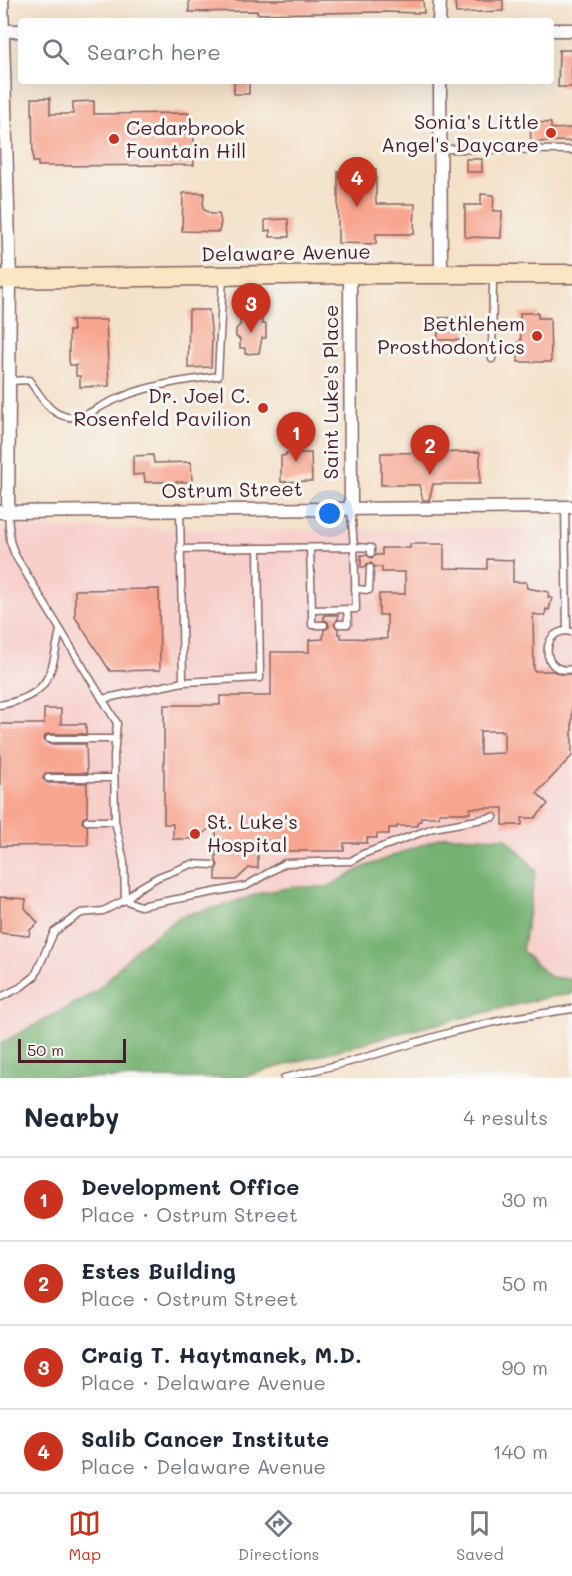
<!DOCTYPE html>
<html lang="en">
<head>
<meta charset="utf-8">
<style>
  :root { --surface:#fff; --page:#f6f6f7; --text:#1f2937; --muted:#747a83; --line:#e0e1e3; --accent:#c8321e }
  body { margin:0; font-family:Mali,sans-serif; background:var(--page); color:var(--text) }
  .scale { position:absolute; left:18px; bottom:15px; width:108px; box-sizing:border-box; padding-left:6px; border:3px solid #4a1f2b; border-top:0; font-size:16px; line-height:21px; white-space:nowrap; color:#4a1f2b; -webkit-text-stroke:4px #f6f6f2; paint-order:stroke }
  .you { position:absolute; left:330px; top:514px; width:21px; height:21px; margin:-15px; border:4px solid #fff; border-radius:50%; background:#1a73e8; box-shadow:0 0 0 9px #1a73e833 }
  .badge { display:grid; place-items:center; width:39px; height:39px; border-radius:50%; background:var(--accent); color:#fff; font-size:20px; font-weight:700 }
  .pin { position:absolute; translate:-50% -50px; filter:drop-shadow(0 2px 3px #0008) }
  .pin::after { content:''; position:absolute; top:32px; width:21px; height:18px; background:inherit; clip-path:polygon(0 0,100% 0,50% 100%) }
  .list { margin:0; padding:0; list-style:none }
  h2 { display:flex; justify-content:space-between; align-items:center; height:78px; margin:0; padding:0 24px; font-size:26px }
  h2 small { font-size:20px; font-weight:400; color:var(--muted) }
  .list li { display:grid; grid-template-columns:39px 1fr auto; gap:18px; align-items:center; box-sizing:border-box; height:84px; padding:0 24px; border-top:2px solid var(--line) }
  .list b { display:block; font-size:22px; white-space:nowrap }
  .list p { margin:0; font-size:20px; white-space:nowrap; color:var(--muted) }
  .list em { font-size:20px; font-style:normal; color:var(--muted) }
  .icon { flex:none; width:33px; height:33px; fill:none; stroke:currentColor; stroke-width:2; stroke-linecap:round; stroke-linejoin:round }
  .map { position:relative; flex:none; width:572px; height:1078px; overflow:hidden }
  .search { position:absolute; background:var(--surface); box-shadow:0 6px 24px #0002; left:18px; right:18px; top:18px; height:66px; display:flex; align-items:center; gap:15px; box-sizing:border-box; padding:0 21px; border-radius:6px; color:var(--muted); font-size:22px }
  .sheet { height:414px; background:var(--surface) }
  nav { display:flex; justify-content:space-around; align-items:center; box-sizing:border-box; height:84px; border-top:2px solid var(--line); background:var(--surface); font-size:16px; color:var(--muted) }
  nav a { display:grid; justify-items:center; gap:3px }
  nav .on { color:var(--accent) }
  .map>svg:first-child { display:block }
  .built { fill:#f7d0cc }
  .forest { fill:#74b171; stroke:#5f684e; stroke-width:1.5 }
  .building { fill:#f8a58f; fill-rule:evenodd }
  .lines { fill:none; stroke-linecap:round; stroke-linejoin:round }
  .lane-casing { stroke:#866362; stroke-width:9 }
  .street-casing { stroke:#866362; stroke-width:15 }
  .secondary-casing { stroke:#866362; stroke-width:21 }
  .lane { stroke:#fff; stroke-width:6 }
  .street { stroke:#fff; stroke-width:12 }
  .secondary { stroke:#fbe6c4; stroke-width:18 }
  .poi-dot { fill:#c8321e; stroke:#f6f6f2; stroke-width:2 }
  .labels { text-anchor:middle; stroke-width:6; stroke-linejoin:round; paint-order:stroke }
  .poi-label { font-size:20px; fill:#4a1f2b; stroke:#f6f6f2; text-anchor:end }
  .street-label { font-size:20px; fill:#4a1f2b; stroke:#f6f6f2 }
</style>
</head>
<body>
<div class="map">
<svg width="572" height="1078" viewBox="0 0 572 1078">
  <rect width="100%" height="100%" fill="#f6f6f2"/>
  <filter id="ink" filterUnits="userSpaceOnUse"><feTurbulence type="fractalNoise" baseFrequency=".0167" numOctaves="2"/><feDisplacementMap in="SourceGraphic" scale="12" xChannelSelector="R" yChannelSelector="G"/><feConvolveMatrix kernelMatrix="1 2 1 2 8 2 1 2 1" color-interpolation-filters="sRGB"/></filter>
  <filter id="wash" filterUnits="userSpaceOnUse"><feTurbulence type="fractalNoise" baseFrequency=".008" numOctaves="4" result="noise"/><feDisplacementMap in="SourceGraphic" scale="24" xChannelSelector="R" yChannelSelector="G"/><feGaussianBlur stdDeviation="1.35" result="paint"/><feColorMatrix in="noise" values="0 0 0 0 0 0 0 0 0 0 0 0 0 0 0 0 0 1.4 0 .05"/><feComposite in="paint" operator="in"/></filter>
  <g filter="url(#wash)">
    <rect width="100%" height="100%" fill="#f4e1c9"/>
    <polygon class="built" points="572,527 572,979 550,977 522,951 536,870 505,838 362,868 328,887 293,887 261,893 225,905 137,948 97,991 0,1044 0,528 336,530"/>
    <polygon class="forest" points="444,836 506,838 536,870 522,951 550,977 572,979 572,994 549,997 392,1035 239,1078 0,1078 0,1044 97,991 137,948 181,916 225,905 261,893 293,887 328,887 362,868"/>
    <g id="blocks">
      <g class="building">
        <polygon points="189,0 423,0 424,13 381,12 257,14 257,11 189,12"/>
        <polygon points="455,0 503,0 503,11 456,13"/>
        <polygon points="559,50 571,50 572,87 558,87"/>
        <rect x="234" y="81" width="15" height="13"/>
        <polygon points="32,98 50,98 50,114 73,114 73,102 94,101 94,114 189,113 189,118 194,117 194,165 38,166 38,162 33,162"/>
        <polygon points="530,122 551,123 551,129 572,128 572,141 531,142"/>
        <rect x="466" y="159" width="16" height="13"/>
        <polygon points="341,169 376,169 376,204 415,204 414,234 376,234 376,244 338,243 338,171 341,171"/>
        <polygon points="183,193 204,193 203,209 211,214 219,214 221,222 219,232 182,231"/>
        <polygon points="481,194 494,195 493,211 502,211 501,238 465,237 465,205 481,205"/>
        <polygon points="283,219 288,219 289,237 270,237 270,230 265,231 265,220"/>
        <polygon points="189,310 209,310 212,339 211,367 188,368"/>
        <polygon points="242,310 260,310 260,315 262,315 262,324 266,324 266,338 262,338 259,353 245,354 245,348 240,348 240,339 236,337 236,329 240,325"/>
        <polygon points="520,313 538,313 538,318 550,318 551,362 518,362 518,342 521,342"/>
        <polygon points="467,317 466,340 438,340 437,318"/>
        <polygon points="72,320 106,320 109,386 80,387 80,376 76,376 76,365 70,365 69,361 69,331 73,331"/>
        <polygon points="480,452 480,484 433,484 429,500 423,500 419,485 381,485 381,453"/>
        <polygon points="286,453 311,453 312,481 281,482 281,456 286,455"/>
        <polygon points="153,455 154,463 191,462 192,482 145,482 144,474 133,475 133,456"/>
        <path d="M410 544H444V568L487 569V559L513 560V582H526L527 588 549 592 548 597 552 598 549 610 546 609 545 616 533 614 534 671H553L561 674H572V756L537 793 548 804 535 818H522V825H503V808H470V813H439V817H421V821H418V826H397V828H389V834H377V838H367V843H344V851H258V868H249L236 880H216V869L218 865 216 861V824L197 838 188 839H173V824H164V705H220V696H271V652H309V640L323 639 324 630 329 627 328 622 324 620V615H338V619L334 625 338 629V634H341V638L387 639V615H379V594H405V572H382V567H375L371 563 367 564 365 567H361V555H366L372 558 376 555H382V548H410ZM480 731H504V753L480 754Z"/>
        <polygon points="159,589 160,670 110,671 75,617 75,590"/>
        <polygon points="44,709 61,709 61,724 86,724 86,734 48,734 45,736 44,740 49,744 86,744 87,773 47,773 44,775 43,779 48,783 87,783 87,816 83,818 82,822 87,826 88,845 0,846 0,724 44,724"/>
        <polygon points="0,897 26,899 25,908 38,923 30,930 29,936 0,933"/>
      </g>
    </g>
  </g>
  <g filter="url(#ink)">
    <use href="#blocks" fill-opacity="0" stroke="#866362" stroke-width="1.5"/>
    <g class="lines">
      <defs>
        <g id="lane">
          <polyline points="441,149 572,150"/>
          <polyline points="492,359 493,276"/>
          <path d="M10 381 29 380C38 392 48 412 64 416 80 421 92 411 106 404 141 386 180 381 218 376L223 277"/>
          <polyline points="565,507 567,631"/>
          <polyline points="180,510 183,682"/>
          <polyline points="8,512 10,541 15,555 117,723 114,756 115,821 124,862 125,900"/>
          <polyline points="310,548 312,610 356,609 354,547 351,510"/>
          <polyline points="180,549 354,547 371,548 371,553"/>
          <polyline points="355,589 369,590 370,568"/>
          <polyline points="312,610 312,625 324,625"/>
          <polyline points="339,624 348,624 347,609"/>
          <path d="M572 632C540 625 539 676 572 669"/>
          <polyline points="102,699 183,682 260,678 258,548"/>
          <path d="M0 705C51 696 51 674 60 630"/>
          <polyline points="49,739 115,739"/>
          <polyline points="48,778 114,778"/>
          <polyline points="87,821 115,821"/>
          <polyline points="125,900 140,906 246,886 285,863 351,861 363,854 433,828 494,817"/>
          <polyline points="1,997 21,987 35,976 54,932 81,913 103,911 125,900 139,888 158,877 192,864 213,865"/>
          <polyline points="284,1078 349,1062 455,1031 512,1018 572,1009"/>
        </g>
        <g id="street">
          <polyline points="2,0 10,279 8,512"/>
          <polyline points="439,21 440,0"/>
          <polyline points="551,30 572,30"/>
          <polyline points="0,31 21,31"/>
          <polyline points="440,81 441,274"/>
          <polyline points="350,274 351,509"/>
          <polyline points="0,512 572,507"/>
        </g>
        <polyline id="secondary" points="0,279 350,274 572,274"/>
      </defs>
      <use href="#lane" class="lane-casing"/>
      <use href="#street" class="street-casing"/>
      <use href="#secondary" class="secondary-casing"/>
      <use href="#lane" class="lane"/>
      <use href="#street" class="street"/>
      <use href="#secondary" class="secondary"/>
    </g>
  </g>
  <g class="poi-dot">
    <circle cx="551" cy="133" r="6"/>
    <circle cx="114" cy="139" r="6"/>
    <circle cx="537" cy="336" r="6"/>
    <circle cx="263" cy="408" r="6"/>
    <circle cx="195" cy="834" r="6"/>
  </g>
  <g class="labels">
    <g class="poi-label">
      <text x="539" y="129">Sonia's Little<tspan x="539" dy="23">Angel's Daycare</tspan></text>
      <text x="126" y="135" text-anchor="start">Cedarbrook<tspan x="126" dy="23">Fountain Hill</tspan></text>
      <text x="525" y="331">Bethlehem<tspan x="525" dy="23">Prosthodontics</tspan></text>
      <text x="251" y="403">Dr. Joel C.<tspan x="251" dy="23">Rosenfeld Pavilion</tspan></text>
      <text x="207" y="829" text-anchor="start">St. Luke's<tspan x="207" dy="23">Hospital</tspan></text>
    </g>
    <g class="street-label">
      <text transform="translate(286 253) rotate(-1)" y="7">Delaware Avenue</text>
      <text transform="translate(331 392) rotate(-90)" y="7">Saint Luke's Place</text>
      <text transform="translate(232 490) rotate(-1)" y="7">Ostrum Street</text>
    </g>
  </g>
</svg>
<div class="scale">50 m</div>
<div class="you"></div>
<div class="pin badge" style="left:296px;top:462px">1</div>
<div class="pin badge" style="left:430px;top:475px">2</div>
<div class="pin badge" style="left:251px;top:333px">3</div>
<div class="pin badge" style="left:357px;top:207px">4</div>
<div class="search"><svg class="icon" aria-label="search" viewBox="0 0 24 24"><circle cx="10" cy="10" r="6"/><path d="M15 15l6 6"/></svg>Search here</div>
</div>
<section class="sheet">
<h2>Nearby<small>4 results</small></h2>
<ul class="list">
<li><span class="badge">1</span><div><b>Development Office</b><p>Place · Ostrum Street</p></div><em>30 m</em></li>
<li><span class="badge">2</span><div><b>Estes Building</b><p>Place · Ostrum Street</p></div><em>50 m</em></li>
<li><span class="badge">3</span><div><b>Craig T. Haytmanek, M.D.</b><p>Place · Delaware Avenue</p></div><em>90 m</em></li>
<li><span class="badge">4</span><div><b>Salib Cancer Institute</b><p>Place · Delaware Avenue</p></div><em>140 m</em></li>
</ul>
</section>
<nav>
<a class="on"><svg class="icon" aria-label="map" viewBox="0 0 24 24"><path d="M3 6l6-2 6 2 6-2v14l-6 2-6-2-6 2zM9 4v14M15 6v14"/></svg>Map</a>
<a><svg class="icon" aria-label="directions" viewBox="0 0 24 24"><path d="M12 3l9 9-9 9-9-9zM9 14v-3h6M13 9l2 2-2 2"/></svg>Directions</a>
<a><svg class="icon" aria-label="saved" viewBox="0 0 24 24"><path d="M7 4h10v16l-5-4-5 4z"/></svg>Saved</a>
</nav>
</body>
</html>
